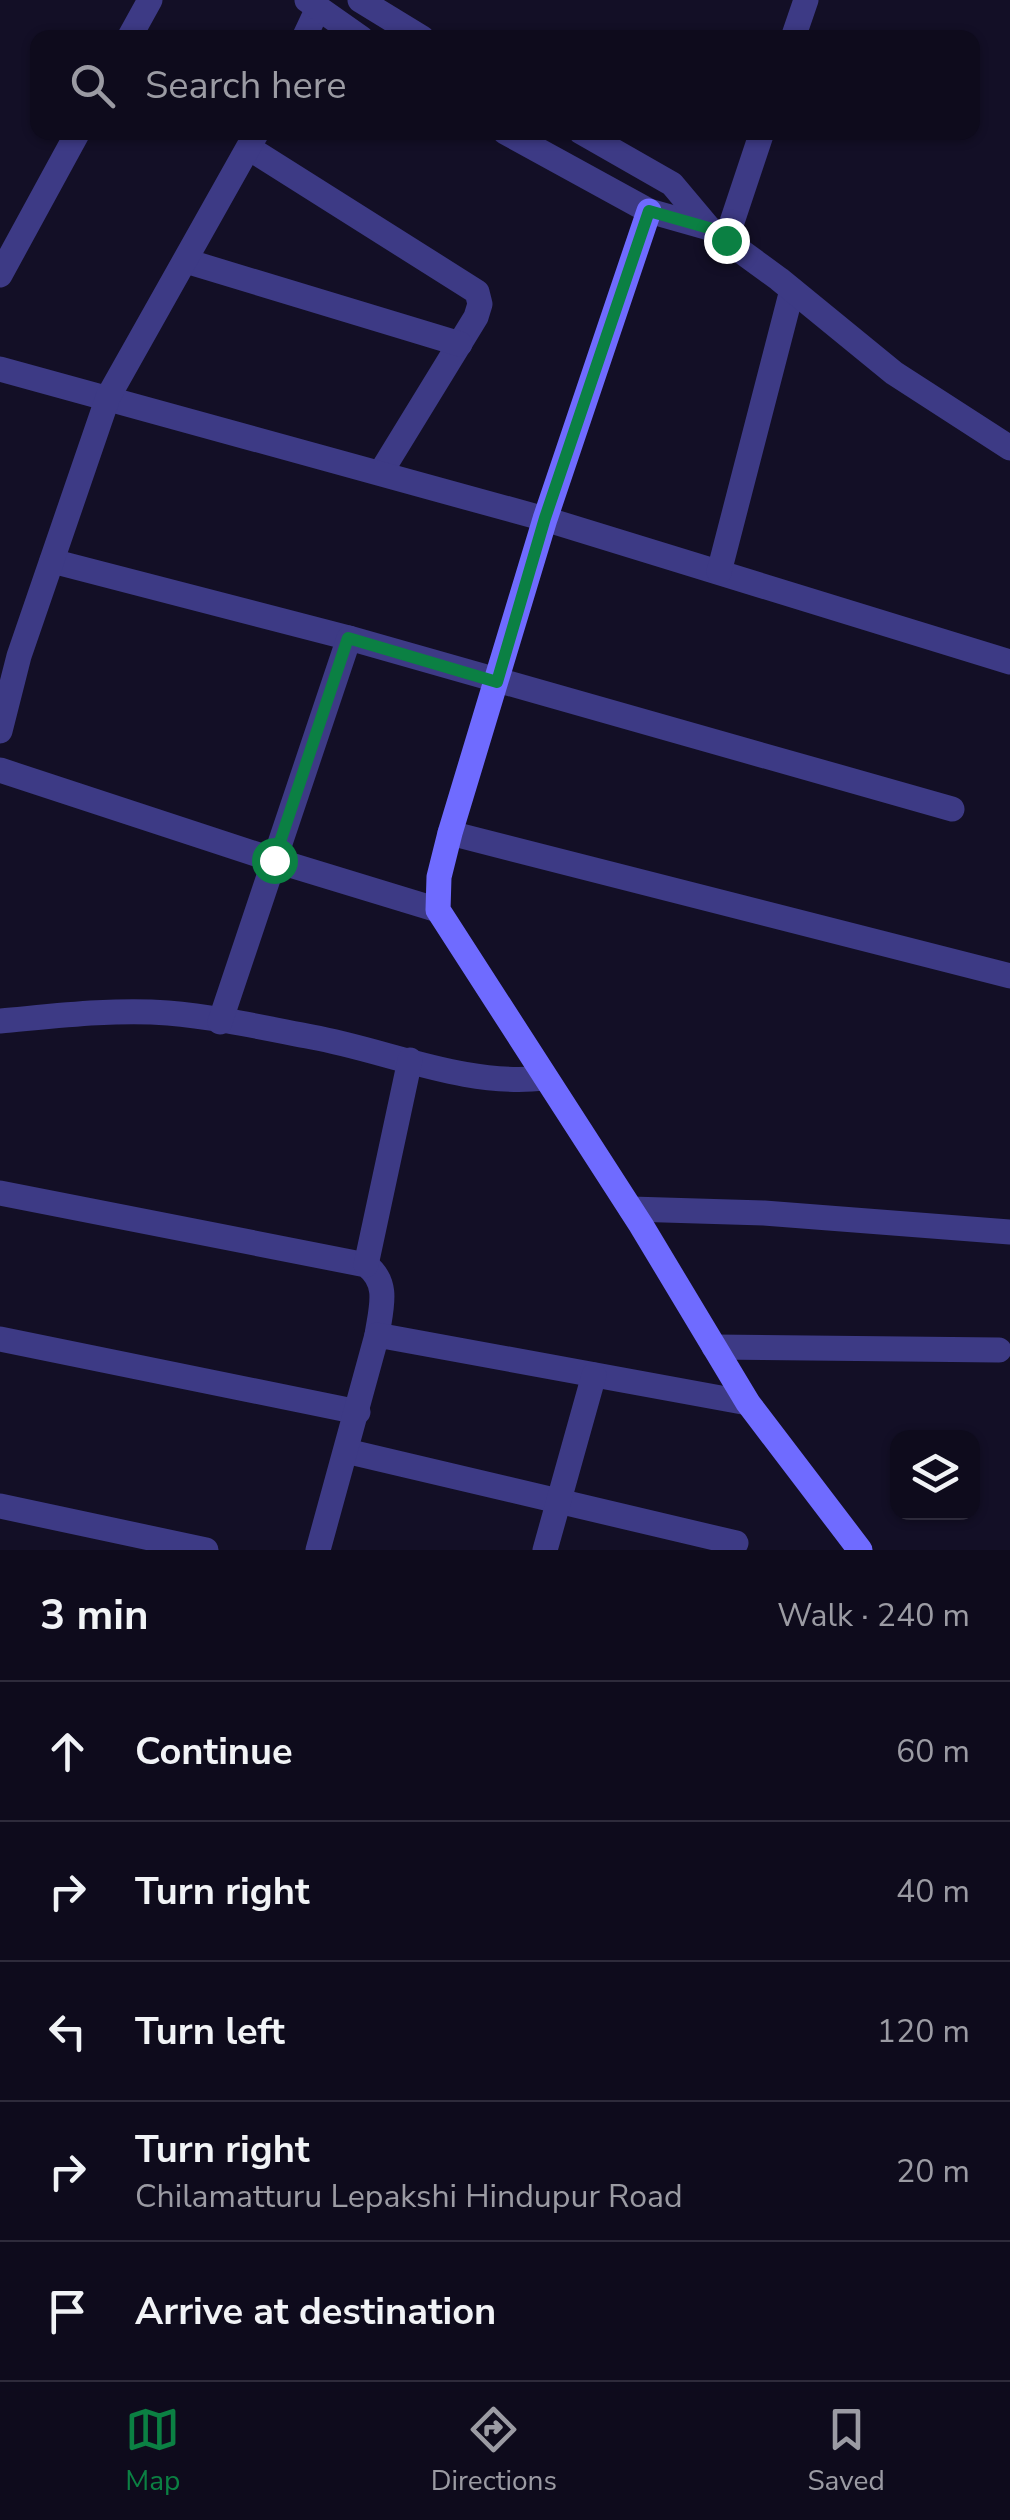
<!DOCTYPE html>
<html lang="en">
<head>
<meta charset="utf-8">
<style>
  :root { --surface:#0e0b1c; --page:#1c1929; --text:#f1f3f6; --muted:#9b9ba3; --line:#2e2b3b; --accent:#0b8043 }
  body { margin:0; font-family:"Nunito Sans",sans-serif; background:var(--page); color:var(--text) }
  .controls { position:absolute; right:30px; bottom:30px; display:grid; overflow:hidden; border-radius:20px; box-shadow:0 2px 8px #0004 }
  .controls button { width:90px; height:90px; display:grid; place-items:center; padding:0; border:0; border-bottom:2px solid var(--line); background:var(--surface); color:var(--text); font:50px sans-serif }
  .stop { position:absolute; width:30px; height:30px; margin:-22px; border:8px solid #0b8043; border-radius:50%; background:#fff }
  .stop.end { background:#0b8043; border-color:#fff; box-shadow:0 2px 10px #0008 }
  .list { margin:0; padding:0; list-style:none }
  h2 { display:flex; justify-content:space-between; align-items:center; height:130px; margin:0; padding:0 40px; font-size:42px }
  h2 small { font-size:32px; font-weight:400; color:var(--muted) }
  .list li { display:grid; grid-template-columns:65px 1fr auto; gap:30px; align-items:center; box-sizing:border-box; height:140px; padding:0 40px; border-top:2px solid var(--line) }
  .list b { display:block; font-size:38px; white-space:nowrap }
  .list p { margin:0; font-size:32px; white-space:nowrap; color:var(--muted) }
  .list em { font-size:32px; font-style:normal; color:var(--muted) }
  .icon { flex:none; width:55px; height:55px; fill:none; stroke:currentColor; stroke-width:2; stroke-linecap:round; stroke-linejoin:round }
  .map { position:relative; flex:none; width:1010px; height:1550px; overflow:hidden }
  .search { position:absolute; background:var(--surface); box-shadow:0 2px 8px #0004; left:30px; right:30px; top:30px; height:110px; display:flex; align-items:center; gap:25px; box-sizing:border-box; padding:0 35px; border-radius:20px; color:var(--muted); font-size:38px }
  .sheet { height:830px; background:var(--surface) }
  nav { display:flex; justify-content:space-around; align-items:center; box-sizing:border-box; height:140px; border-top:2px solid var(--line); background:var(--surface); font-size:28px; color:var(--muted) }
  nav a { display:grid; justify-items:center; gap:5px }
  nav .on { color:var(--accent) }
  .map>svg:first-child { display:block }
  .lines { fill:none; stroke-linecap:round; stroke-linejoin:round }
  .minor { stroke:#3d3a85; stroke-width:25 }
  .tertiary { stroke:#3d3a85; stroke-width:25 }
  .secondary { stroke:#6f6bff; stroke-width:25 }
  .route { stroke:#0b8043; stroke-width:12 }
</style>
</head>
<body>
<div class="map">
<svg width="1010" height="1550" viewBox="0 0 1010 1550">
  <rect width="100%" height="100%" fill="#130f26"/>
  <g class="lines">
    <g class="minor">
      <polyline points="129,38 150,0"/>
      <polyline points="304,38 318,8"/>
      <polyline points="793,38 806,0"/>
      <polyline points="249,148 477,292 480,304 476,317 381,472"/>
      <polyline points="726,240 762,132"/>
      <polyline points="186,261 460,344"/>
      <polyline points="0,275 78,132"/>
      <polyline points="0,369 545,519 1010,662"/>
      <polyline points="52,561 349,638 952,809"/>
      <polyline points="719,572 792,290"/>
      <polyline points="0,731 19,656 108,397 257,132"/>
      <polyline points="0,770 274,860 438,910"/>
      <polyline points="450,833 1010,976"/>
      <path d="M0 1021C56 1016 112 1009 168 1013 216 1017 265 1028 312 1037 389 1051 465 1087 544 1078"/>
      <polyline points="220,1022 349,638"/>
      <path d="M0 1193 366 1265C390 1283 381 1308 377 1335"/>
      <polyline points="631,1209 764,1213 1010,1232"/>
      <polyline points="366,1265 410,1060"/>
      <polyline points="0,1339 358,1412"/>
      <polyline points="714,1347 999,1350"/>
      <polyline points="346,1451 736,1543"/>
      <polyline points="0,1506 206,1550"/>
      <polyline points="318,1550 377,1335 748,1403"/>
      <polyline points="545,1550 594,1375"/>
    </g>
    <g class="tertiary">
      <polyline points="307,0 361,38"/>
      <polyline points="360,0 422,38"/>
      <polyline points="505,132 649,211 709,228"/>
      <polyline points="581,132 672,184 709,228 779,279 894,373 1010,448"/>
    </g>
    <polyline class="secondary" points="649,211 545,519 450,833 439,877 438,910 641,1225 748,1403 860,1550"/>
  </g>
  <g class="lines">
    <polyline class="route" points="274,860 348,638 497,682 545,518 649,211 709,228 726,240"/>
  </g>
</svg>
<div class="controls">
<button><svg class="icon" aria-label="layers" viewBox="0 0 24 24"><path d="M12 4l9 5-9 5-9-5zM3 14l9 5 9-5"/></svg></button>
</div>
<div class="stop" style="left:274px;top:860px"></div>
<div class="stop end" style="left:726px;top:240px"></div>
<div class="search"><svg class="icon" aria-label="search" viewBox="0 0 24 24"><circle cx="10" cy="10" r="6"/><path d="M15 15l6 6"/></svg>Search here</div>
</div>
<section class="sheet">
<h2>3 min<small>Walk · 240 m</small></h2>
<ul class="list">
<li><svg class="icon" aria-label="ahead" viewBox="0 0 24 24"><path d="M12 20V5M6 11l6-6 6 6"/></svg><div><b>Continue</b></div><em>60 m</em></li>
<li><svg class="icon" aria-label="right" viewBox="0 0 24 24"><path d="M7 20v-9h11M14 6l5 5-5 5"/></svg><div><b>Turn right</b></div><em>40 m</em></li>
<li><svg class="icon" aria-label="left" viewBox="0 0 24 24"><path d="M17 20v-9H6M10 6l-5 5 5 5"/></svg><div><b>Turn left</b></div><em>120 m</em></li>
<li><svg class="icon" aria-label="right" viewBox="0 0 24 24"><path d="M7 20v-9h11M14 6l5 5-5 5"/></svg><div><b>Turn right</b><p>Chilamatturu Lepakshi Hindupur Road</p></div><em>20 m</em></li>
<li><svg class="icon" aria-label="arrive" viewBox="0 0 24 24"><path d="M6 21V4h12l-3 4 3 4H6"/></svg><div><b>Arrive at destination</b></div></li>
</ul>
</section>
<nav>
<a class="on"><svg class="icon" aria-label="map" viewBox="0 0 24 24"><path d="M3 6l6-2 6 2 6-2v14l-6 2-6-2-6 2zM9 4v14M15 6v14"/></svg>Map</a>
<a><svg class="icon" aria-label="directions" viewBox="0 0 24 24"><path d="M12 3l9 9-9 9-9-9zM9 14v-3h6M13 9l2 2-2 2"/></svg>Directions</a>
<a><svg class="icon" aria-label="saved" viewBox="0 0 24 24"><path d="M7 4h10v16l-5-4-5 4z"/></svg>Saved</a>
</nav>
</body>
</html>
